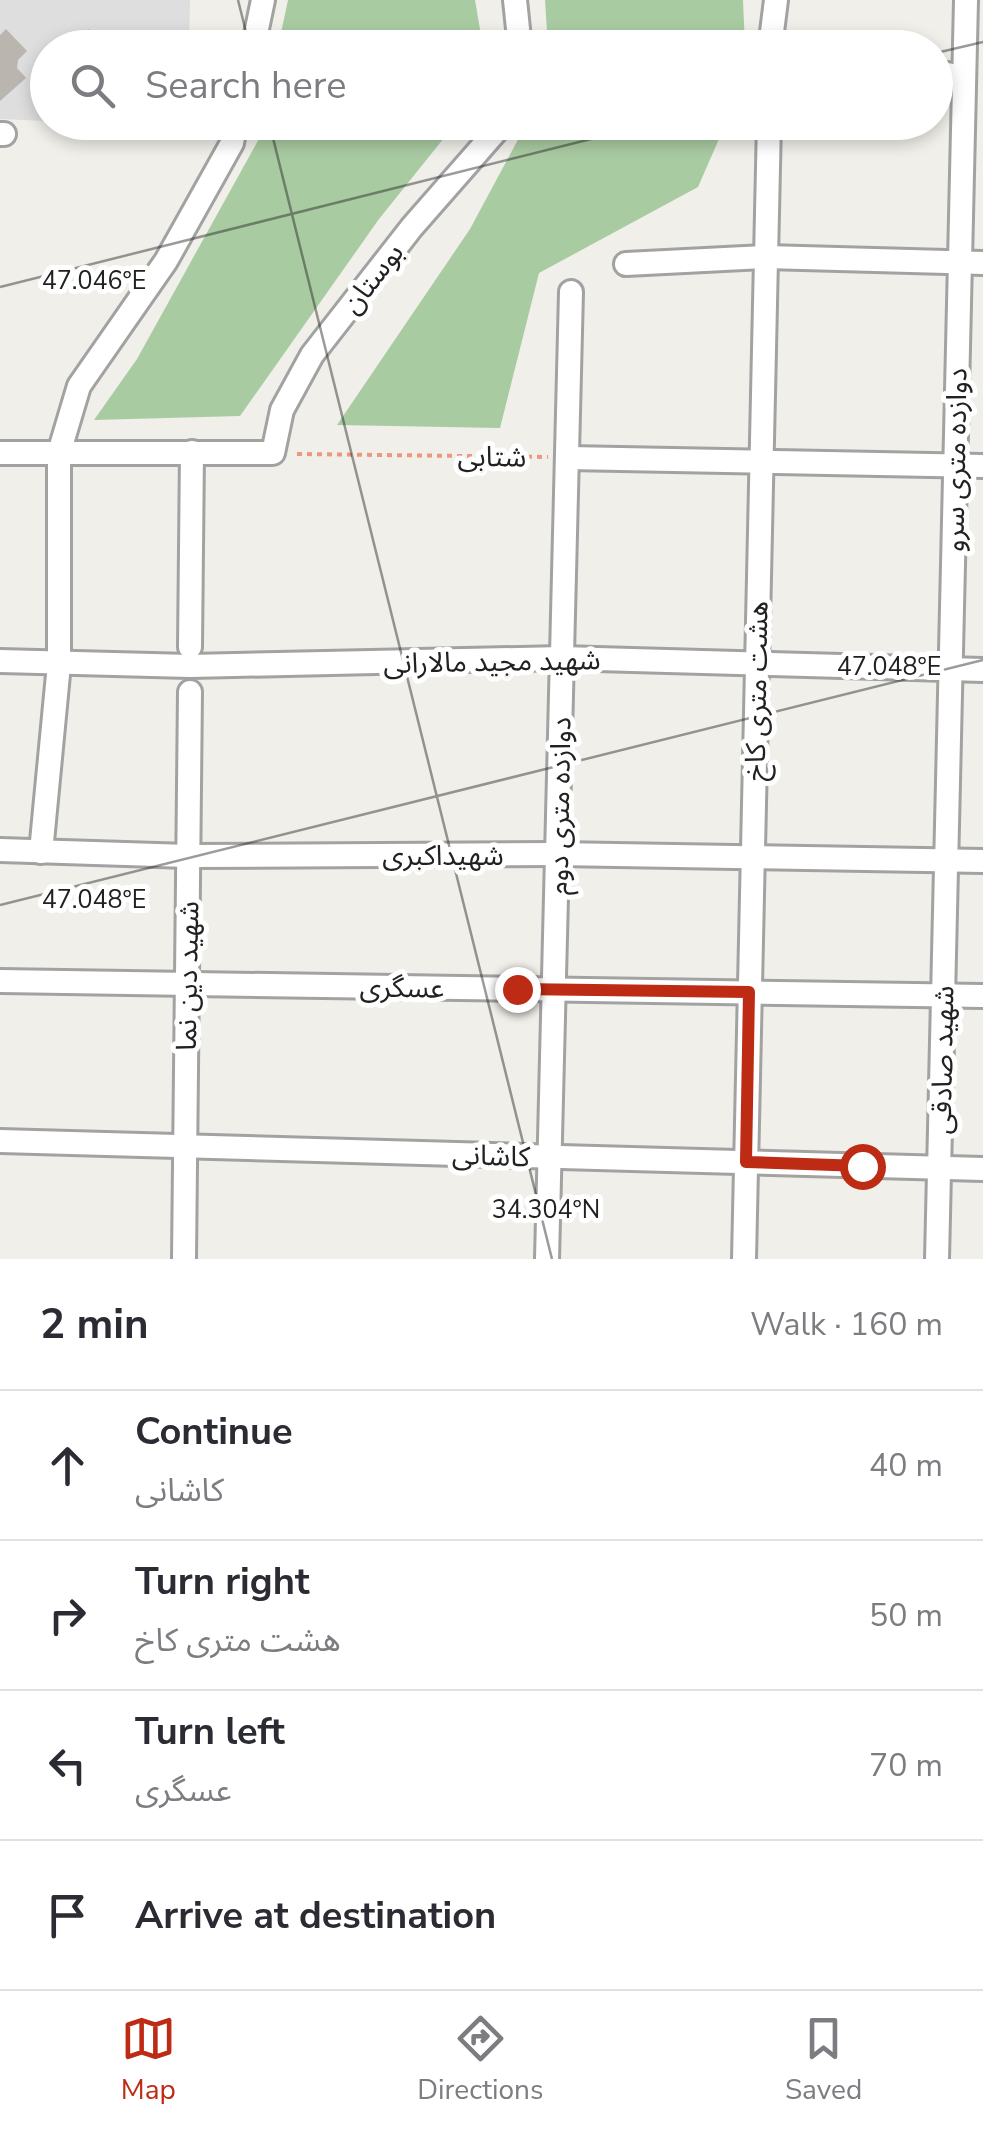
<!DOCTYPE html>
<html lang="en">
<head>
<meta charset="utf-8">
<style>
  :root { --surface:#fff; --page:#f2f2f3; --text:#2b2b33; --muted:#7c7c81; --line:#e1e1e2; --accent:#bd2b15 }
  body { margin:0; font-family:"Nunito Sans","Noto Sans Arabic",sans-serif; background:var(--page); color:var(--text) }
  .stop { position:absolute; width:30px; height:30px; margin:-22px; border:8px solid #bd2b15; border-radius:50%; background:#fff }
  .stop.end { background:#bd2b15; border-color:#fff; box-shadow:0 2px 10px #0008 }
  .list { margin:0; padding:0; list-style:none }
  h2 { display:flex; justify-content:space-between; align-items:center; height:130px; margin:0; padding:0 40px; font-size:42px }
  h2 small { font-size:32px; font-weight:400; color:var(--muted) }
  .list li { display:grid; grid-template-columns:65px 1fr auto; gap:30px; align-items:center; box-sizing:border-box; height:150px; padding:0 40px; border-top:2px solid var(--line) }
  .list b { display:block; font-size:38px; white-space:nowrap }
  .list p { margin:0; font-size:32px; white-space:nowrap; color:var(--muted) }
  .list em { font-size:32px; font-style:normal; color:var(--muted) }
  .icon { flex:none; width:55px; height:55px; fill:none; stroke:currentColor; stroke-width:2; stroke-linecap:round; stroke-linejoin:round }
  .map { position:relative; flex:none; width:983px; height:1259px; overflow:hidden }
  .search { position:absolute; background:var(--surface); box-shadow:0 5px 15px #0003; left:30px; right:30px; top:30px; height:110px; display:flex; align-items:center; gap:25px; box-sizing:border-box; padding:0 35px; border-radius:55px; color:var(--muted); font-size:38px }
  .sheet { height:730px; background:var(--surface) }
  nav { display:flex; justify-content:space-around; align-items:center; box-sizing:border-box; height:140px; border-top:2px solid var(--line); background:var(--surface); font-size:28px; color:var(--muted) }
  nav a { display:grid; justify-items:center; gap:5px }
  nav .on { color:var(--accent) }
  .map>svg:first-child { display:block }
  .residential { fill:#dfdede }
  .forest { fill:#a9cba2 }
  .building { fill:#bab5af }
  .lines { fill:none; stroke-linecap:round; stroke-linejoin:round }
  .minor-casing { stroke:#a2a2a2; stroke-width:28 }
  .path { stroke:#ec987e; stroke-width:4; stroke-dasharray:5 5; stroke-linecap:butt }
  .minor { stroke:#fff; stroke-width:22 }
  .route { stroke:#bd2b15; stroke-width:12 }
  .ticks { fill:none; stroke:#212121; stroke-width:2.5; stroke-opacity:0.45 }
  .labels { text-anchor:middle; stroke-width:10; stroke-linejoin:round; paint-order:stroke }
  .street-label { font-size:28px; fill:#212121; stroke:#fff }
  .ticks-label { font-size:25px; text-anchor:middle; fill:#212121; stroke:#fff; stroke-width:10; stroke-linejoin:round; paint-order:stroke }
</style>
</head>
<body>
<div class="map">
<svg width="983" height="1259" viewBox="0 0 983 1259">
  <rect width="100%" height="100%" fill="#f0efe9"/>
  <polygon class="residential" points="0,0 190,0 189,47 48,48 47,121 0,119"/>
  <g class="forest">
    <polygon points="288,0 475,0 483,47 278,47"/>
    <polygon points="545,0 743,0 745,47 548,47"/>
    <polygon points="263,123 456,123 379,219 240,416 94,420 137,359 260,137"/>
    <polygon points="527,123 726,123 698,187 539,273 500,428 337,425 470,229"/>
  </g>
  <g class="building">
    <polygon points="6,29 27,51 18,60 17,68 26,78 0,101 0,35"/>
    <polygon points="89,29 100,41 112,41 124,30 141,48 71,48"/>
  </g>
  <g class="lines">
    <defs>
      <g id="minor">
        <polyline points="515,0 520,48"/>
        <polyline points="253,48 263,0"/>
        <polyline points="770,48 776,0"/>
        <polyline points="936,72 964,77"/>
        <polyline points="0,134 4,134"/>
        <polyline points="626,264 766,257 983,263"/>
        <polyline points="0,453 273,453 282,410 312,355 412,227 504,122"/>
        <polyline points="568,458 983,466"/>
        <polyline points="190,647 192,452"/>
        <polyline points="0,661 190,666 562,658 983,670"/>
        <polyline points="0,850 188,856 557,854 983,861"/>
        <polyline points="41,852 59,664 59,453 79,386 166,261 232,143 236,122"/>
        <polyline points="0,981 983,996"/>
        <polyline points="0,1141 983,1169"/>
        <polyline points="184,1259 190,692"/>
        <polyline points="547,1259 571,292"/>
        <polyline points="744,1259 769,122"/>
        <polyline points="937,1259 966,0"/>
      </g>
    </defs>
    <use href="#minor" class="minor-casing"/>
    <polyline class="path" points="297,454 548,457"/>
    <use href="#minor" class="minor"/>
  </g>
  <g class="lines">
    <polyline class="route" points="517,989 749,992 746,1162 862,1166"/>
  </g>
  <path class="ticks" d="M238 0 250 48M936 53 983 42M269 122 552 1259M0 287 659 122M0 905 983 660"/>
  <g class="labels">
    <g class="street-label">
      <text transform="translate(372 278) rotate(-52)" y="10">بوستان</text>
      <text transform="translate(492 456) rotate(1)" y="10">شتابی</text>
      <text transform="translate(955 460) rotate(-89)" y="10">دوازده متری سرو</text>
      <text transform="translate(492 661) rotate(-1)" y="10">شهید مجید مالارانی</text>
      <text transform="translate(756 691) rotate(-89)" y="10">هشت متری کاخ</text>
      <text transform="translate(559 806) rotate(-89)" y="10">دوازده متری دوم</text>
      <text x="443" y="865">شهیداکبری</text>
      <text transform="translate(187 976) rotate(-89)" y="10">شهید دین نما</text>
      <text transform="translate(402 987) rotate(1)" y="10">عسگری</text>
      <text transform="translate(942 1060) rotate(-89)" y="10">شهید صادقی</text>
      <text transform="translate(491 1155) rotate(2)" y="10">کاشانی</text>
    </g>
  </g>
  <g class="ticks-label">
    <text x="94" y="289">47.046°E</text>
    <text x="889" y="675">47.048°E</text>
    <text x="94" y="908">47.048°E</text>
    <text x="546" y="1218">34.304°N</text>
  </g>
</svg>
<div class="stop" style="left:862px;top:1166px"></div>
<div class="stop end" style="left:517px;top:989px"></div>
<div class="search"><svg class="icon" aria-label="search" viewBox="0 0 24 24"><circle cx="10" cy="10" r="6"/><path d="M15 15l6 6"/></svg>Search here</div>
</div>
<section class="sheet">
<h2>2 min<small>Walk · 160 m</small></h2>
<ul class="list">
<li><svg class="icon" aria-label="ahead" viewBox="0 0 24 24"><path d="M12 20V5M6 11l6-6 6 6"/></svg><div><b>Continue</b><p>کاشانی</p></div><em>40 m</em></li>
<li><svg class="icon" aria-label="right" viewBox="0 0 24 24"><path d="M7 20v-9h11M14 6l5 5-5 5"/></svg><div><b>Turn right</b><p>هشت متری کاخ</p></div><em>50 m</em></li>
<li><svg class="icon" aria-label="left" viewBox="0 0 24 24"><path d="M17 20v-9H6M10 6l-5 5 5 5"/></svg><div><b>Turn left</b><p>عسگری</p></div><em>70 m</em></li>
<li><svg class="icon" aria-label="arrive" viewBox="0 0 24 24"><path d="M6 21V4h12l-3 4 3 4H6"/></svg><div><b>Arrive at destination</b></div></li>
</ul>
</section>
<nav>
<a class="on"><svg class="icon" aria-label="map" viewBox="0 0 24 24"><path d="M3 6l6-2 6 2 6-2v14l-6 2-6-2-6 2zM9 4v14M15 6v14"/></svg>Map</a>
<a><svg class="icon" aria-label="directions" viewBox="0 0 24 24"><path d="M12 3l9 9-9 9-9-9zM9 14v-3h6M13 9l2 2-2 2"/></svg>Directions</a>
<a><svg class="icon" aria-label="saved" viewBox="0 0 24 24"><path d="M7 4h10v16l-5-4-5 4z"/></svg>Saved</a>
</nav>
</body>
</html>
